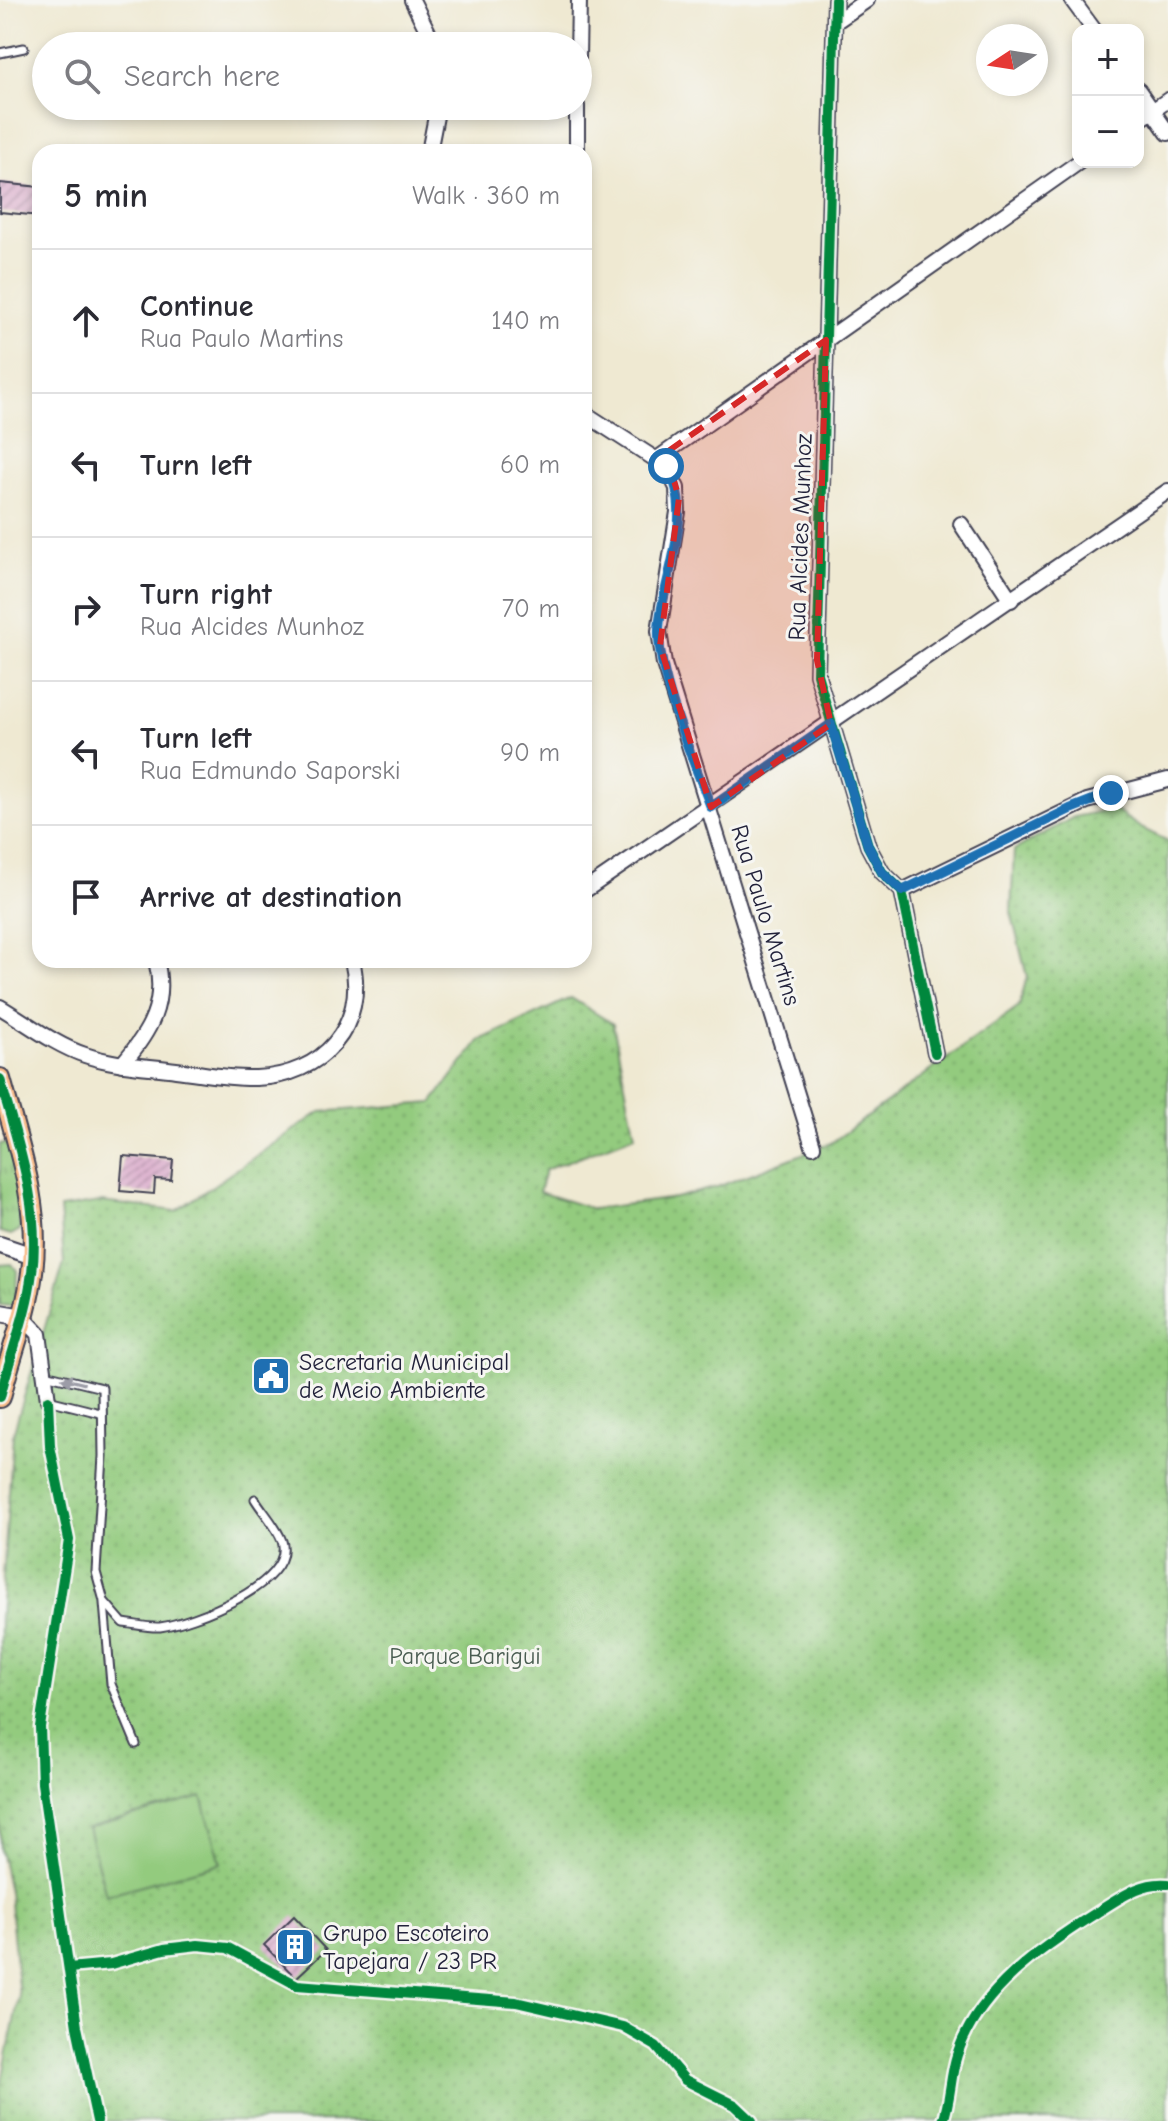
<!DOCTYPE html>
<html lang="en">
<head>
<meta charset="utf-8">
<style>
  :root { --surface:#fff; --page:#f2f2f3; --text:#2b2b33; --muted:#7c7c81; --line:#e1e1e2 }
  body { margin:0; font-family:"Comic Neue",sans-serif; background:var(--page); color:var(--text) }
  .controls { position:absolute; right:24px; top:24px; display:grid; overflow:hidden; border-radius:16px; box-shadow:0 4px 12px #0003 }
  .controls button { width:72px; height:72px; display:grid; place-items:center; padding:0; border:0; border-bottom:2px solid var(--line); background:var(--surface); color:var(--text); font:40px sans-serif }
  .compass { position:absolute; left:976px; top:24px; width:72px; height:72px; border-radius:50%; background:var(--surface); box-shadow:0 4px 12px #0003; rotate:258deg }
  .stop { position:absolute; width:24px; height:24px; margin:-18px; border:6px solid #1f6fb2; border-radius:50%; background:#fff }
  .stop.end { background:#1f6fb2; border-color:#fff; box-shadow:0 2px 8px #0008 }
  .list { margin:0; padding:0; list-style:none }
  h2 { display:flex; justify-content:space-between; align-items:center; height:104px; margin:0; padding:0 32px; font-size:34px }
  h2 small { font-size:26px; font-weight:400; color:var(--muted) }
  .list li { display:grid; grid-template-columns:52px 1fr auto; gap:24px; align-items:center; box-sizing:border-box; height:144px; padding:0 32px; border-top:2px solid var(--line) }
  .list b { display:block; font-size:30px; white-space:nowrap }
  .list p { margin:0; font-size:26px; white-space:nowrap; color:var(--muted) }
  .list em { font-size:26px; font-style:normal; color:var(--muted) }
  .icon { flex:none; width:44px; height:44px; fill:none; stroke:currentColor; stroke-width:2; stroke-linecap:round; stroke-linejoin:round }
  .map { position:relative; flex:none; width:1168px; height:2121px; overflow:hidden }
  .search { position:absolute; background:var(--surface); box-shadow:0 4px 12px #0003; left:32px; top:32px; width:560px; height:88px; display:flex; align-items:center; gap:20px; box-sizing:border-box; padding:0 28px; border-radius:44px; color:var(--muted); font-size:30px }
  .panel { position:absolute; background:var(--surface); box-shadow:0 4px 12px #0003; left:32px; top:144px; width:560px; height:824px; border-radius:24px }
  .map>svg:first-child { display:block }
  .grass { fill:url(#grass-tufts); stroke:#5a765c; stroke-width:2 }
  .park { fill:url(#park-dots); stroke:#5a765c; stroke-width:2 }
  .pitch { fill:#93cb7e; stroke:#5a765c; stroke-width:2 }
  .building { fill:url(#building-hatch) }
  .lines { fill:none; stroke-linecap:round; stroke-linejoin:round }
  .service-casing { stroke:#414052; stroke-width:11 }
  .minor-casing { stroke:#414052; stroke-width:18 }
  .tertiary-casing { stroke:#414052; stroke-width:20 }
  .primary-casing { stroke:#414052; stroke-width:24 }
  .service { stroke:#fff; stroke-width:7 }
  .minor { stroke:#fff; stroke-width:14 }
  .tertiary { stroke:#fff; stroke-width:16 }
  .primary { stroke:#f9bc8a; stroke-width:20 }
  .cycleway-casing { stroke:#f6f6f2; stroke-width:15 }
  .cycleway { stroke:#00873e; stroke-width:10 }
  .oneway { fill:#9c9ca7 }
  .route { stroke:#1f6fb2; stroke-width:10 }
  .marked { fill:#d62828; fill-opacity:0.2; stroke:#d62828; stroke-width:6; stroke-dasharray:16 10; stroke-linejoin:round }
  .labels { text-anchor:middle; stroke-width:6; stroke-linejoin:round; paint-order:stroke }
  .street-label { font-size:24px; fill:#22223b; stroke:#f6f6f2 }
  .poi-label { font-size:24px; fill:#22223b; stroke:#f6f6f2; text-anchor:start }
  .park-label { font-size:24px; fill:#4a5d52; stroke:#f6f6f2 }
</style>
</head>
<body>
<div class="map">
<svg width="1168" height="2121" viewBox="0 0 1168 2121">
  <defs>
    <pattern id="grass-tufts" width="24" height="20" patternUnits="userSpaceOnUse" patternTransform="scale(2)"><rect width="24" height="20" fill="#93cb7e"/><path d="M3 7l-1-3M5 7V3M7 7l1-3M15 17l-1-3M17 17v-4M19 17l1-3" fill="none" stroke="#7eae6e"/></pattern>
    <pattern id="park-dots" width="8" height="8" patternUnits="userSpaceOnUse" patternTransform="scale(2)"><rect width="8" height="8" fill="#93cb7e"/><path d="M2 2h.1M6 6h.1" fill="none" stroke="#7eae6e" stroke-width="1.8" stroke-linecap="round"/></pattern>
    <pattern id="building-hatch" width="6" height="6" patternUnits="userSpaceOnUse" patternTransform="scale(2)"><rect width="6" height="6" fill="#dbadcc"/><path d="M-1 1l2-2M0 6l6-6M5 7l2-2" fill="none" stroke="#b18ca7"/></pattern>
  </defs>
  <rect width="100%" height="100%" fill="#f6f6f2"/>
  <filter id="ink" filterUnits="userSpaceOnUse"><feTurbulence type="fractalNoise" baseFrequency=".0125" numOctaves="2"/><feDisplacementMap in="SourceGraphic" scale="16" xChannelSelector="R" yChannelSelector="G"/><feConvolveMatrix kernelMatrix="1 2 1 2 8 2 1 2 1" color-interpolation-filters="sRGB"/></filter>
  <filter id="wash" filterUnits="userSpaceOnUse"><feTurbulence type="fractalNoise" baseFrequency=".006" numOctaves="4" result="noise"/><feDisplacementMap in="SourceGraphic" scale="32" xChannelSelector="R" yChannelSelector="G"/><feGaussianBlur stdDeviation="1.8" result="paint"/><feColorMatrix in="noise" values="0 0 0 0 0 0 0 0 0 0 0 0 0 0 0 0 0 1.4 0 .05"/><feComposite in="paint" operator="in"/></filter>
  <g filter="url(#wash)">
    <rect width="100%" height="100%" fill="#efe9d2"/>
    <g class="grass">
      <polygon points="9,1142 19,1188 20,1230 11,1235 0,1232 0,1144"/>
      <polygon points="12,1264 17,1271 16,1301 12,1306 0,1305 0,1265"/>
    </g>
    <polygon class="park" points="1113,809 1141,828 1168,841 1168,2121 0,2121 0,2090 19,1997 9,1892 0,1849 0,1621 13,1434 64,1263 60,1208 101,1202 176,1211 320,1112 432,1103 480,1040 571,998 613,1024 635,1135 545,1170 539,1192 593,1209 675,1198 717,1187 831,1143 1019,1006 1027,977 1011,912 1014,850 1074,817"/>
    <polygon class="pitch" points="202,1797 221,1863 106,1895 88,1828"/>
    <g id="blocks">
      <g class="building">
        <polygon points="0,183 40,187 40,216 0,212"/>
        <polygon points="123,1156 173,1160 171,1180 155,1179 154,1194 120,1191"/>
        <polygon points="294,1916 326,1950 296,1978 264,1945"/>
      </g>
    </g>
  </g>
  <g filter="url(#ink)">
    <use href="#blocks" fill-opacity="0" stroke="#414052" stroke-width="2"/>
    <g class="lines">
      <defs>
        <g id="service">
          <polyline points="0,53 24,48"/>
          <path d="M45 1374 102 1388 103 1456 96 1572 104 1601 123 1623C134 1624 149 1628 160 1627 191 1623 296 1584 282 1541 277 1527 263 1512 255 1499"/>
          <polyline points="48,1400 100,1413"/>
          <polyline points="104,1603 111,1684 136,1744"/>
        </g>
        <g id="minor">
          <polyline points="412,0 435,46"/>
          <polyline points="835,0 817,674 868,846 882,872 902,891 935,1053"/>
          <polyline points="1072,0 1094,30"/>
          <polyline points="835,22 867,0"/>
          <polyline points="578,58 579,0"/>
          <polyline points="1138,90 1168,133"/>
          <polyline points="1138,121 1168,100"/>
          <polyline points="429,152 438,106"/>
          <polyline points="577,152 577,106"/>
          <polyline points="584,413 666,466 677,488 678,512 659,631 664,664 813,1146"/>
          <polyline points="657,459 1079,162"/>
          <polyline points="961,524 1011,600"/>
          <polyline points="584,891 1168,491"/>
          <polyline points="902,891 1087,801 1168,780"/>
          <path d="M0 1007C27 1023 55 1045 85 1055 114 1065 146 1066 176 1070 202 1073 229 1079 256 1078 322 1076 368 1026 352 960"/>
          <path d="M122 1064C150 1032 167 1003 156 960"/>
          <polyline points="23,1317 39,1334 48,1400"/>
        </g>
        <g id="tertiary">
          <polyline points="0,1245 33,1256"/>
          <polyline points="0,1313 23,1317"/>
        </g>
        <path id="primary" d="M0 1079C17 1142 41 1205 32 1272 27 1315 10 1355 0 1397"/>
      </defs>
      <use href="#service" class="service-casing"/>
      <use href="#minor" class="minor-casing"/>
      <use href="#tertiary" class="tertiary-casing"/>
      <use href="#primary" class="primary-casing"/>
      <use href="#service" class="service"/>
      <use href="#minor" class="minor"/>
      <use href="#tertiary" class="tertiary"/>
      <use href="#primary" class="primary"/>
      <defs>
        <g id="cycleway">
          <polyline points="835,0 817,674 868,846 882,872 902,891 935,1053"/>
          <path d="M0 1079C17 1142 41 1205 32 1272 27 1315 10 1355 0 1397"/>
          <polyline points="48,1400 50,1446 69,1540 40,1727 42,1783 77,2027 97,2121"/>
          <polyline points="69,1968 111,1964 164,1949 198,1945 228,1948 297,1985 516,2002 623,2027 656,2046 685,2080 735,2105 752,2121"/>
          <path d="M943 2121C951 2099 950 2076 957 2055 978 1990 1042 1947 1096 1913 1119 1899 1140 1881 1168 1884"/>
        </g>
      </defs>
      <use href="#cycleway" class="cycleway-casing"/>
      <use href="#cycleway" class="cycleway"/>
    </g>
    <defs><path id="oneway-solid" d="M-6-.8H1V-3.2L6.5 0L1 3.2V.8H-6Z" transform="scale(2)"/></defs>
    <use class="oneway" href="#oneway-solid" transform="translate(73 1381) rotate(-166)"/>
  </g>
  <g class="lines" filter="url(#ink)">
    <path class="route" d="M666 466C698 512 662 578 659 629 657 676 694 762 711 807L831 724 868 846 882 872 902 891 1070 809 1111 793"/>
  </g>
  <path class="marked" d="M826 340 817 660 831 724 711 807 660 646 679 498 672 474 657 459Z"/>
  <defs>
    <symbol id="civic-square" viewBox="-11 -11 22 22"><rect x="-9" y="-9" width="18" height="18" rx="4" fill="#1f6fb2" stroke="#f6f6f2"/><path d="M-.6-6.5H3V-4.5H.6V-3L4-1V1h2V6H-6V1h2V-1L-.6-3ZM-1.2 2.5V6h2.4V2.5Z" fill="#fff"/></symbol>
    <symbol id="building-square" viewBox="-11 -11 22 22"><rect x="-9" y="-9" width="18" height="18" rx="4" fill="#1f6fb2" stroke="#f6f6f2"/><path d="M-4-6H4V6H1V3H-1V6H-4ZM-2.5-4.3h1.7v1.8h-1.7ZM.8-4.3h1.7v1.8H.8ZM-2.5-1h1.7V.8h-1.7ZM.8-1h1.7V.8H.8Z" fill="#fff"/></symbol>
  </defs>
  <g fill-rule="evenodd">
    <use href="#civic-square" x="249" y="1354" width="44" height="44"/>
    <use href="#building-square" x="273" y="1925" width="44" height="44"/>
  </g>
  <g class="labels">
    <g class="street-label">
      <text transform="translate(800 537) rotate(-88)" y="8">Rua Alcides Munhoz</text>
      <text transform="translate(766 915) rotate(73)" y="8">Rua Paulo Martins</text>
    </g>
    <g class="poi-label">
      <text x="299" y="1370">Secretaria Municipal<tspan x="299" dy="28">de Meio Ambiente</tspan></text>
      <text x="323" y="1941">Grupo Escoteiro<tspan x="323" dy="28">Tapejara / 23 PR</tspan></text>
    </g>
    <g class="park-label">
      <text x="465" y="1664">Parque Barigui</text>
    </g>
  </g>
</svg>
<div class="controls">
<button>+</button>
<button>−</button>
</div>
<svg class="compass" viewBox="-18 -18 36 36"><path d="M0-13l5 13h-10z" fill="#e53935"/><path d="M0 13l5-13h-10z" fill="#7c7c81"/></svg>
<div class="stop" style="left:666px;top:466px"></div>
<div class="stop end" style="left:1111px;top:793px"></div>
<div class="search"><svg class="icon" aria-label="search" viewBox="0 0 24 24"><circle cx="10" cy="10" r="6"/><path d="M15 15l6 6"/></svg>Search here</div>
<section class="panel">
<h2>5 min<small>Walk · 360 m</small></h2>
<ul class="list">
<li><svg class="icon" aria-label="ahead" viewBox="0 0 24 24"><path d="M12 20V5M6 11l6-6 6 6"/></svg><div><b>Continue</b><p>Rua Paulo Martins</p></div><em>140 m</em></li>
<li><svg class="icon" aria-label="left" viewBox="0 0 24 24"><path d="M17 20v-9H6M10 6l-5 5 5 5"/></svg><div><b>Turn left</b></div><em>60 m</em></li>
<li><svg class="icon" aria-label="right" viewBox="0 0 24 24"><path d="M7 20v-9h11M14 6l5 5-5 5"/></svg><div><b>Turn right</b><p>Rua Alcides Munhoz</p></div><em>70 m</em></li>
<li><svg class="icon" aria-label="left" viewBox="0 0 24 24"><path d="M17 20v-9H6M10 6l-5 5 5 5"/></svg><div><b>Turn left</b><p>Rua Edmundo Saporski</p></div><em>90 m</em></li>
<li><svg class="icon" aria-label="arrive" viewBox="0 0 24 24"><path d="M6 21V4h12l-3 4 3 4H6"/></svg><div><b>Arrive at destination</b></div></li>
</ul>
</section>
</div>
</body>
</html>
